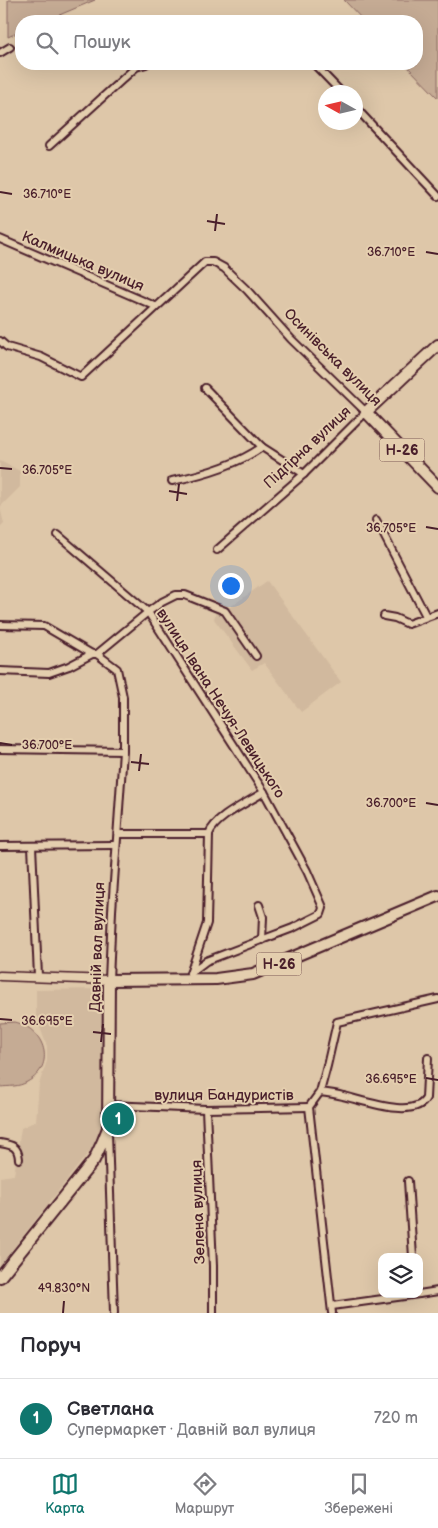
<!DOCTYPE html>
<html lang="uk">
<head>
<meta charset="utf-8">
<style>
  :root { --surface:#fff; --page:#f2f2f3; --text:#2b2b33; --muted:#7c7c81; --line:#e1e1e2; --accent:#0f766e }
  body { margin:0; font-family:"Balsamiq Sans",sans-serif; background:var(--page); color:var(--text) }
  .controls { position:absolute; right:15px; bottom:15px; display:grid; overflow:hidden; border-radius:10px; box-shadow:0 5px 20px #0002 }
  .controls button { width:45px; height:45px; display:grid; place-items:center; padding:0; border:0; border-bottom:1px solid var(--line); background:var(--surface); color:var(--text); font:25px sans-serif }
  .compass { position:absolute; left:318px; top:85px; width:45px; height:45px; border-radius:50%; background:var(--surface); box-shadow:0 5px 20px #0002; rotate:278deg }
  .you { position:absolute; left:230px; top:585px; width:18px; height:18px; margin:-12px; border:4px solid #fff; border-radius:50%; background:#1a73e8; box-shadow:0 0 0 8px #1a73e833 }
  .badge { display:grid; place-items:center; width:32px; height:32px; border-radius:50%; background:var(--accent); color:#fff; font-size:16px; font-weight:700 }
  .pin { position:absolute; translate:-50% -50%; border:2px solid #fff; box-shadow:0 1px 5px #0006 }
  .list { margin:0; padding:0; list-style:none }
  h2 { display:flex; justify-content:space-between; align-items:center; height:65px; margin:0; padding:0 20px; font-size:21px }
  h2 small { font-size:16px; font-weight:400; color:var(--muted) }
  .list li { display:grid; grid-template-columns:32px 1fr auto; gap:15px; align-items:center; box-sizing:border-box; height:80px; padding:0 20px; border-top:1px solid var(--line) }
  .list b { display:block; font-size:19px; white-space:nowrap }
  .list p { margin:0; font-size:16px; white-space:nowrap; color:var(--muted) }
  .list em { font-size:16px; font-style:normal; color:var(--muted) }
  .icon { flex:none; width:28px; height:28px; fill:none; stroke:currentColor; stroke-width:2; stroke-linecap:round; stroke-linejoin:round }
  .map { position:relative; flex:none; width:438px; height:1313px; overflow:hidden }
  .search { position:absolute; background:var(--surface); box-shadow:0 5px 20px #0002; left:15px; right:15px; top:15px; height:55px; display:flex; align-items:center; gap:12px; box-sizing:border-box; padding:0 18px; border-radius:20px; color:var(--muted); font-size:19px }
  .sheet { height:145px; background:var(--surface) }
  nav { display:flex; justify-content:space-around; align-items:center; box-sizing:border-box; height:70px; border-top:1px solid var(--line); background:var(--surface); font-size:14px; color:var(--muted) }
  nav a { display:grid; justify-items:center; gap:2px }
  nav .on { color:var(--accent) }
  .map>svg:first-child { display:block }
  .built { fill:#d1b99e }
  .green { fill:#c5ab94; stroke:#886560 }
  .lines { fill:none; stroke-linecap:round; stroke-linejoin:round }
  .minor-casing { stroke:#4a1f2b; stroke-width:10 }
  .tertiary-casing { stroke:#4a1f2b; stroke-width:11 }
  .primary-casing { stroke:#4a1f2b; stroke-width:14 }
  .minor { stroke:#e4ceae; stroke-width:6 }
  .tertiary { stroke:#e4ceae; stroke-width:8 }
  .primary { stroke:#e4ceae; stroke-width:10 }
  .ticks { fill:none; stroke:#4a1f2b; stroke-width:2 }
  .labels { text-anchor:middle; stroke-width:4; stroke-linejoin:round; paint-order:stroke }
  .shield { fill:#e4ceae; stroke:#785452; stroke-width:1 }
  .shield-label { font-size:14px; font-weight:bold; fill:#4a1f2b }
  .street-label { font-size:15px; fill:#4a1f2b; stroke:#e4ceae }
  .ticks-label { font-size:12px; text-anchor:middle; fill:#4a1f2b; stroke:#e4ceae; stroke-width:4; stroke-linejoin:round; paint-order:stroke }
</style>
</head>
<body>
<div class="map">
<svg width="438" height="1313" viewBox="0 0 438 1313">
  <rect width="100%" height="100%" fill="#dec7a9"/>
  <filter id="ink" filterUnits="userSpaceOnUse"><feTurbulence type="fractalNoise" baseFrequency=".02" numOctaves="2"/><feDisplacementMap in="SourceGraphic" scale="10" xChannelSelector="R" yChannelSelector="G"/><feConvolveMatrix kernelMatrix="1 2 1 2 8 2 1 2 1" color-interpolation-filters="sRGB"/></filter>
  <g filter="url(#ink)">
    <g class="built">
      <polygon points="0,461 20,471 20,487 0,507 4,524 0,528"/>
      <polygon points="267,581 341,682 301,712 264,663 252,670 214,619 218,604 230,607"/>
      <polygon points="103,989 101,1125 97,1138 92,1148 0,1265 0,1177 14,1175 21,1128 36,1121 39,1084 47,1061 47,1046 36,1017 36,990"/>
    </g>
    <g class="green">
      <polygon points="8,0 95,0 45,21 21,21 21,31 8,37"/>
      <polygon points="344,0 438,0 438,98 405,64 417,64 417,21 364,21"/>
      <path d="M15 1022C45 1029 57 1066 27 1082 19 1087 9 1086 0 1087V1023Z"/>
    </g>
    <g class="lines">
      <defs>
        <g id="minor">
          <polyline points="0,53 10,47"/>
          <polyline points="314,64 341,92"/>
          <polyline points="356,108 438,196"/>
          <polyline points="49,146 136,67 146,64"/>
          <polyline points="0,239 155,306"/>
          <polyline points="0,341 7,347 41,357 81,377 205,262 213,262 224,268 247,290 291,339 366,412 304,474 217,550"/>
          <polyline points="205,388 262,447 304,474"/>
          <path d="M172 481C201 475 238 464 262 447"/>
          <polyline points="376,520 426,616"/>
          <polyline points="58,535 148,612 264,792 307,871 322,905 323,908 321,914 293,928 206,961 190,973"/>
          <polyline points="384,616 395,618 408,624 438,613"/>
          <polyline points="0,625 44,626 92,654 97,654 117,669 123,697 123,751 112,911 109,980"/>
          <polyline points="97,654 148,612 162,602 176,595 185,595 225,611 256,656"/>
          <polyline points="0,671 49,673 69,666 92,654"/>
          <polyline points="0,749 123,751"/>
          <polyline points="118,834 209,834"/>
          <polyline points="0,846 116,845"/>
          <polyline points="32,846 38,976"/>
          <polyline points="259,905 263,917 262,940"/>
          <path d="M191 971 207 923 209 834C215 817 249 802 264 792"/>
          <path d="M320 1092C328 1093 336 1094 343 1096 362 1100 415 1120 426 1098L428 1058"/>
          <polyline points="108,1105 206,1109 309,1107"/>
          <polyline points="206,1109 213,1266 213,1313"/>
          <polyline points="108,1132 114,1313"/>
          <path d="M0 1143C12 1145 18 1146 19 1159"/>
          <polyline points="408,1181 413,1257"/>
          <polyline points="419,1294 438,1291"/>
          <polyline points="332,1306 419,1294"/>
          <polyline points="332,1313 309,1107 320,1092 327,1066 337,1022 438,999"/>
        </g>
        <polyline id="tertiary" points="0,976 109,980"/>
        <g id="primary">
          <polyline points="438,345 366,412 438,487"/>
          <polyline points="0,1277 94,1160 102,1143 108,1128 109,980 216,979 253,974 438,896"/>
        </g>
      </defs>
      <use href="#minor" class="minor-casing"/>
      <use href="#tertiary" class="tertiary-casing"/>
      <use href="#primary" class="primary-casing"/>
      <use href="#minor" class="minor"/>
      <use href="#tertiary" class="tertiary"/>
      <use href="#primary" class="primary"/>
    </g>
  </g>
  <path class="ticks" d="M0 192 12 194M207 221 225 224M215 231 217 214M426 252 438 254M0 468 12 469M169 491 187 494M177 501 179 484M426 527 438 529M0 743 12 745M131 762 149 764M139 771 141 754M426 803 438 805M0 1019 12 1020M93 1032 111 1034M101 1042 103 1024M426 1078 438 1080M63 1313 64 1301"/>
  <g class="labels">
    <g class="shield">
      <rect x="379.5" y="438.5" width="45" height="23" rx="4"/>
      <rect x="256.5" y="952.5" width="45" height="23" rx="4"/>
    </g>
    <g class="shield-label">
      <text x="402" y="455">Н-26</text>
      <text x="279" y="969">Н-26</text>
    </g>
    <g class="street-label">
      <text transform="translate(83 261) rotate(23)" y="5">Калмицька вулиця</text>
      <text transform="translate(333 357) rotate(45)" y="5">Осинівська вулиця</text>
      <text transform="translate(307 447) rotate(-43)" y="5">Підгірна вулиця</text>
      <text transform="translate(221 703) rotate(57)" y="5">вулиця Івана Нечуя-Левицького</text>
      <text transform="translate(97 947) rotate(-88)" y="5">Давній вал вулиця</text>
      <text x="224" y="1100">вулиця Бандуристів</text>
      <text transform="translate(198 1212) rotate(-92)" y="5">Зелена вулиця</text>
    </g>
  </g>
  <g class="ticks-label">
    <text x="47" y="198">36.710°E</text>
    <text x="391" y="256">36.710°E</text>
    <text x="47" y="474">36.705°E</text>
    <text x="391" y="532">36.705°E</text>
    <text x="47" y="749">36.700°E</text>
    <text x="391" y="807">36.700°E</text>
    <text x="47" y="1025">36.695°E</text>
    <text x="391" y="1083">36.695°E</text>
    <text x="64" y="1292">49.830°N</text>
  </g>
</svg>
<div class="controls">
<button><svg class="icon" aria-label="layers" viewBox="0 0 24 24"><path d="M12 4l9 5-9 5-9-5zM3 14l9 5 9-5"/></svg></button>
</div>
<svg class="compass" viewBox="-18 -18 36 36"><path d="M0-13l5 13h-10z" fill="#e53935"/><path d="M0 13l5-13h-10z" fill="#7c7c81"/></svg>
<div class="you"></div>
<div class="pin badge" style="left:118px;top:1119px">1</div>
<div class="search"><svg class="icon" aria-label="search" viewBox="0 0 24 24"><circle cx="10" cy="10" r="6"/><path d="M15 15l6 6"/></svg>Пошук</div>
</div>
<section class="sheet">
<h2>Поруч<small></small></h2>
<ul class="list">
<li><span class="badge">1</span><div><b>Светлана</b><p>Супермаркет · Давній вал вулиця</p></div><em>720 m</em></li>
</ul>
</section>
<nav>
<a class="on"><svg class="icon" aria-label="map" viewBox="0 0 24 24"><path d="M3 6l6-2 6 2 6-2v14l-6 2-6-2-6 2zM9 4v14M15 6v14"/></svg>Карта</a>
<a><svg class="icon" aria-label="directions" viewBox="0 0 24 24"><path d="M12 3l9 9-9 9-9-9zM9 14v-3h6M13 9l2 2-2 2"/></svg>Маршрут</a>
<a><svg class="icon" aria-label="saved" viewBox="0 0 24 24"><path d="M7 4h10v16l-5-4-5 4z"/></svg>Збережені</a>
</nav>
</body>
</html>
